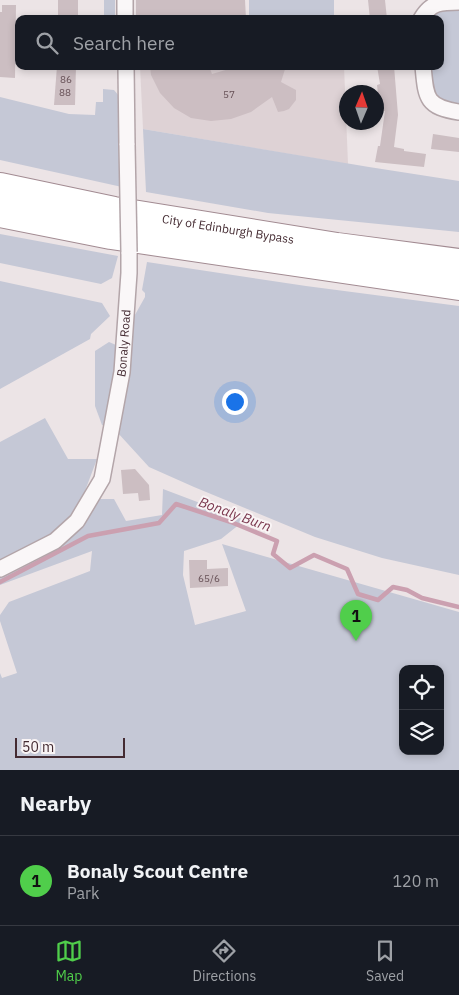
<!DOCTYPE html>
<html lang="en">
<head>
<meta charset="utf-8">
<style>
  :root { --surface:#171b24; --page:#242831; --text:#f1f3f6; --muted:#9ea1a6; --line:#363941; --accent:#50ce4b }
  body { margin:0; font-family:"IBM Plex Sans",sans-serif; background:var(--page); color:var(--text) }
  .controls { position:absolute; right:15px; bottom:15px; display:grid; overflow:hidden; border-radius:10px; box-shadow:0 2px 8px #0003 }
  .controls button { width:45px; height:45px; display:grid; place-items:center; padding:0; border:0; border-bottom:1px solid var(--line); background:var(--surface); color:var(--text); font:25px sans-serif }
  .compass { position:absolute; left:339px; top:85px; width:45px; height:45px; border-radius:50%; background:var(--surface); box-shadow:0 2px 8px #0003; rotate:2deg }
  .scale { position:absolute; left:15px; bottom:12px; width:110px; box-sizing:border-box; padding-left:5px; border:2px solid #442b32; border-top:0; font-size:14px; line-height:18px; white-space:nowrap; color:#442b32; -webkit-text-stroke:4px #f9f4f5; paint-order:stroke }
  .you { position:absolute; left:234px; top:401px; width:18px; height:18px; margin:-12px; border:4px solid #fff; border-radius:50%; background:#1a73e8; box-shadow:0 0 0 8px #1a73e833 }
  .badge { display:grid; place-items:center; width:32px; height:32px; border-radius:50%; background:var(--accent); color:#111; font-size:16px; font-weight:700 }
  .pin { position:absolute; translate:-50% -41px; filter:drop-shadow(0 1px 2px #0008) }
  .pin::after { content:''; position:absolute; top:26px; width:18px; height:15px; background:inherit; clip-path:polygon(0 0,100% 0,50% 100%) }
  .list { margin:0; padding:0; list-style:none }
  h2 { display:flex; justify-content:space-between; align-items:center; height:65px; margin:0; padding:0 20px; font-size:21px }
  h2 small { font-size:16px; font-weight:400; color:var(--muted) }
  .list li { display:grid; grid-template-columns:32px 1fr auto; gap:15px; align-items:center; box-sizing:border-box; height:90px; padding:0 20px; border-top:1px solid var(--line) }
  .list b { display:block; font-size:19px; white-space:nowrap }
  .list p { margin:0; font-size:16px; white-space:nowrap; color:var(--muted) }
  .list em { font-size:16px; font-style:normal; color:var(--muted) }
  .icon { flex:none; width:28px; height:28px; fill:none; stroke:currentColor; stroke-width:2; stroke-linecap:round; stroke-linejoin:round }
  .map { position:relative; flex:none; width:459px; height:770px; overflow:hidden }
  .search { position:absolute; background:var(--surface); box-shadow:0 2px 8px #0003; left:15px; right:15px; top:15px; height:55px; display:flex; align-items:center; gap:12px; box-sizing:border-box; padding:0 18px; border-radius:10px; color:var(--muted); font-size:19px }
  .sheet { height:155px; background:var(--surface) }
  nav { display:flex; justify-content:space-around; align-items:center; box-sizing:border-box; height:70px; border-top:1px solid var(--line); background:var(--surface); font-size:14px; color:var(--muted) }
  nav a { display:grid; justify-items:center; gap:2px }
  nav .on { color:var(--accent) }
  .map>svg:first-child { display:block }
  .built { fill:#ded2d5 }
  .green { fill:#c5c8d6; fill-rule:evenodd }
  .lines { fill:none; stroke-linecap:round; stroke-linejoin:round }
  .stream { stroke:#cba0b0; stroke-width:4.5 }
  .building { fill:#ccbec2 }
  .street-casing { stroke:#b3a5a9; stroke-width:18 }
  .highway-casing { stroke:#a28b92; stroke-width:30 }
  .street { stroke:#faf7f8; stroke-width:15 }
  .highway { stroke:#fff; stroke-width:28 }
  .street-bridge-casing { stroke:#b3a5a9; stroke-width:18; stroke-linecap:butt }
  .street-bridge { stroke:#faf7f8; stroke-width:15 }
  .labels { text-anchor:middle; stroke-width:4; stroke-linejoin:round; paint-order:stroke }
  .number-label { font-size:10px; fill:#665056 }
  .street-label { font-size:12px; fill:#442b32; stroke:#f9f4f5 }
  .water-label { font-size:14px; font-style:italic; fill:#79354c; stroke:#f9f4f5 }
</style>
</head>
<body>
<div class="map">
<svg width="459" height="770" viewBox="0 0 459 770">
  <rect width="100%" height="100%" fill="#ece4e6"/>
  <polygon class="built" points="140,66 344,66 348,164 143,129"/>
  <g class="green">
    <rect x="104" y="0" width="11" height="19"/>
    <polygon points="249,0 334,0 334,16 249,18"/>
    <polygon points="441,9 459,9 459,106 435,98 427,66 440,66 440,19 426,19"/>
    <polygon points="103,89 114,90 119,96 122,187 0,160 0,97 69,114 95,115 96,102 103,102"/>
    <polygon points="143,129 369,167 459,181 459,232 268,213 146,192"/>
    <polygon points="0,234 118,256 112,278 101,284 0,263"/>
    <polygon points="147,262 306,286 459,306 459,575 382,558 315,537 194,487 149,467 117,432 131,322 145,297 145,293 142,290"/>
    <polygon points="0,281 102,303 110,316 91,334 90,339 0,389"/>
    <polygon points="109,342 116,345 118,359 107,427 102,425 95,406 95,351"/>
    <path d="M45 418 68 459H97L82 499H114L126 521 162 515 163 489 245 520 221 539 184 551 183 575 195 625 246 611 222 544 459 612V770H0V673L2 678 17 673 0 621V615L9 602 90 571 92 551 0 585V442ZM403 669H440V751H403Z"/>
  </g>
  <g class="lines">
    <polyline class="stream" points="0,582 88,536 159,523 176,504 231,522 277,541 273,554 290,568 314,555 347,569 358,594 378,600 393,587 407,590 422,598 459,607"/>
  </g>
  <g class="building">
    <rect x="58" y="0" width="20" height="19"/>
    <polygon points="136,0 245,0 246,19 136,19"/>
    <polygon points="368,0 385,0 387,19 370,19"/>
    <polygon points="2,5 16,5 15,78 0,77 0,12 2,12"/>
    <polygon points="57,66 76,66 75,105 54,105"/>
    <polygon points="150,66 209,66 212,74 239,66 286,66 281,82 296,90 296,100 289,109 284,111 278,112 272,97 251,112 231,119 211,121 191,118 174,108 160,93 151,75"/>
    <polygon points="377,66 394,66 398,115 394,147 404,149 404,151 426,154 424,167 375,162 378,146 380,146 385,111 380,112 377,85 380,84"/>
    <polygon points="433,134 459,138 459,152 431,149"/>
    <polygon points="135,469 149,485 150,500 139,501 138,493 123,494 121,470"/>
    <polygon points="189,560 207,560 207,569 228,568 228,586 190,588"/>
  </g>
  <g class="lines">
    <defs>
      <g id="street">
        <polyline points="125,0 125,19"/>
        <path d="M421 19C431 2 441 2 459 2"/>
        <polyline points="126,66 127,145"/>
        <path d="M423 66C426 97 425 107 459 112"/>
        <path id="s1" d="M0 569 55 541 77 521 102 479 122 372 129 273V252"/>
      </g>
      <g id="highway">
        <path id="s2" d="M0 187 114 211 337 247 459 263"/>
        <polyline points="0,213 111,235 459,286"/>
      </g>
    </defs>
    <use href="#street" class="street-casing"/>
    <use href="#highway" class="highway-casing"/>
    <use href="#street" class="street"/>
    <use href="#highway" class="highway"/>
    <defs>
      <polyline id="street-bridge" points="127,145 129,252"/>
    </defs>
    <use href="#street-bridge" class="street-bridge-casing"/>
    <use href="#street-bridge" class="street-bridge"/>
  </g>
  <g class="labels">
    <g class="number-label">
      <text x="66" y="83">86</text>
      <text x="65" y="96">88</text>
      <text x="229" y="98">57</text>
      <text x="209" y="582">65/6</text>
    </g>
    <g class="street-label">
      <text dy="4" stroke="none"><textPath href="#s2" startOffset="232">City of Edinburgh Bypass</textPath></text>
      <text dy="4" stroke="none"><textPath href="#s1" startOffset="278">Bonaly Road</textPath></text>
    </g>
    <g class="water-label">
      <text transform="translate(235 514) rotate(20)" y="5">Bonaly Burn</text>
    </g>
  </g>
</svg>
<div class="controls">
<button><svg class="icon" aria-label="locate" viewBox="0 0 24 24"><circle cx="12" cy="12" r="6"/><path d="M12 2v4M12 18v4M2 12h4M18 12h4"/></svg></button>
<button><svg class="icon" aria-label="layers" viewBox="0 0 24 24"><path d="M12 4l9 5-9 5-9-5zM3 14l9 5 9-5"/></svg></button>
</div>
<svg class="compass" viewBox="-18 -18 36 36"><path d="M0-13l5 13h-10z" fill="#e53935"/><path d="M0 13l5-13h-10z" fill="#9ea1a6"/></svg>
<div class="scale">50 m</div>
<div class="you"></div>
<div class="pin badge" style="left:356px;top:641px">1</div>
<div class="search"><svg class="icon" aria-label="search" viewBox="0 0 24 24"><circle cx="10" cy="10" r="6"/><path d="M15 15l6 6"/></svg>Search here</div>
</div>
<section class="sheet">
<h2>Nearby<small></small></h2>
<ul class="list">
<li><span class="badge">1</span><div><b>Bonaly Scout Centre</b><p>Park</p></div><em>120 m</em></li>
</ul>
</section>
<nav>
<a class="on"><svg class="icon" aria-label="map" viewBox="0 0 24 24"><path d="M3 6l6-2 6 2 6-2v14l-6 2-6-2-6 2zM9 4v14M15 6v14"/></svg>Map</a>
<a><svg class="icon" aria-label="directions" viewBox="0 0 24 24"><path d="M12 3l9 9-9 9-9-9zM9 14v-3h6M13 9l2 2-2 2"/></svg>Directions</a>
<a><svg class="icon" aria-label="saved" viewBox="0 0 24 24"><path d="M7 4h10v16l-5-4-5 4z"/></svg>Saved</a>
</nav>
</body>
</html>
